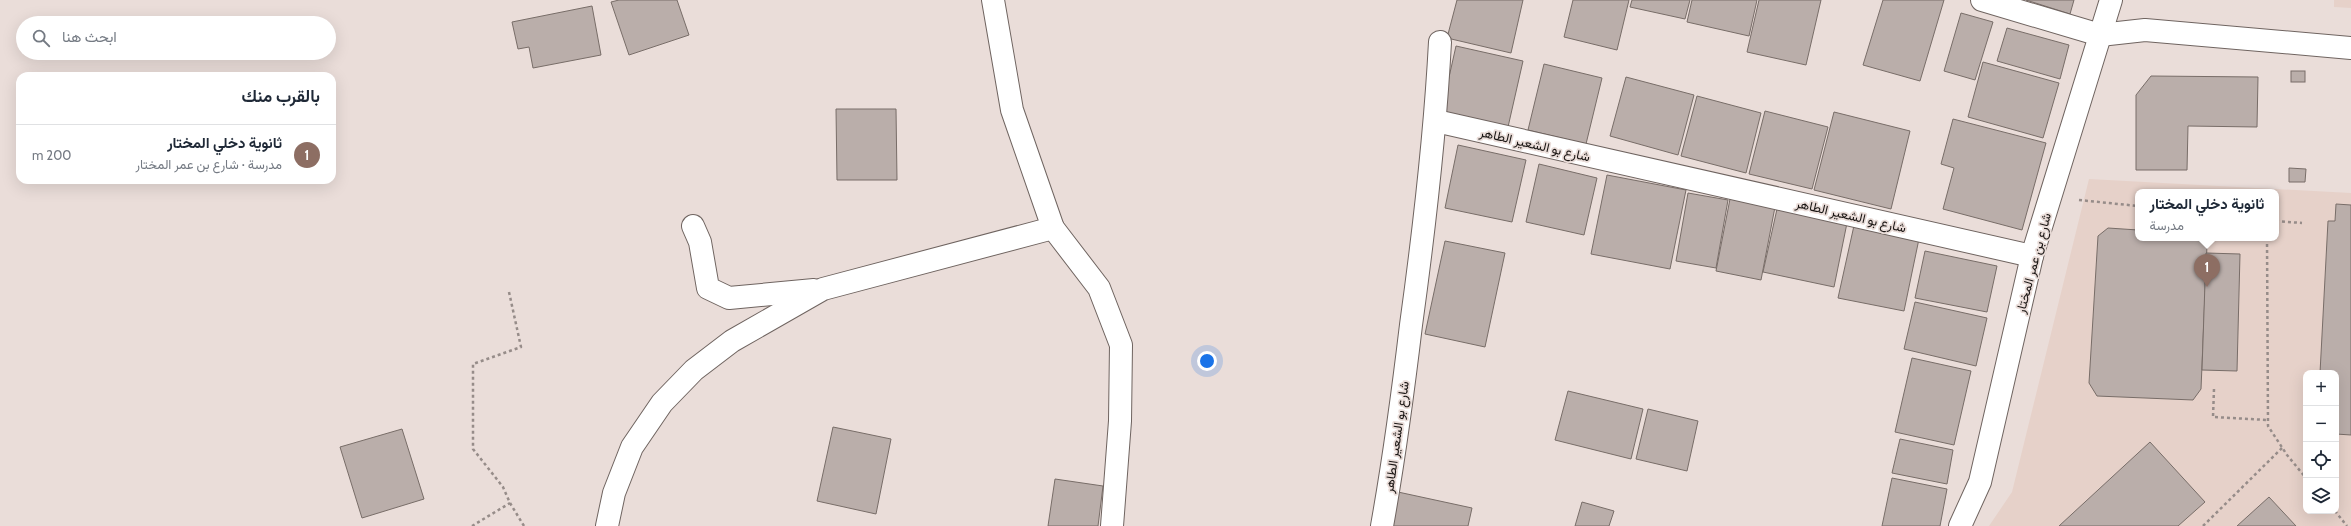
<!DOCTYPE html>
<html lang="ar">
<head>
<meta charset="utf-8">
<style>
  :root { --surface:#fff; --page:#f2f2f3; --text:#1f2937; --muted:#747a83; --line:#e0e1e3; --accent:#1c6472 }
  body { margin:0; font-family:Cabin,Vazirmatn,sans-serif; background:var(--page); color:var(--text); direction:rtl }
  .controls { position:absolute; right:12px; bottom:12px; display:grid; overflow:hidden; border-radius:8px; box-shadow:0 4px 16px #0002 }
  .controls button { width:36px; height:36px; display:grid; place-items:center; padding:0; border:0; border-bottom:1px solid var(--line); background:var(--surface); color:var(--text); font:20px sans-serif }
  .you { position:absolute; left:1207px; top:361px; width:14px; height:14px; margin:-10px; border:3px solid #fff; border-radius:50%; background:#1a73e8; box-shadow:0 0 0 6px #1a73e833 }
  .badge { display:grid; place-items:center; width:26px; height:26px; border-radius:50%; background:var(--accent); color:#fff; font-size:13px; font-weight:700 }
  .pin { position:absolute; translate:-50% -33px; filter:drop-shadow(0 1px 2px #0008) }
  .pin::after { content:''; position:absolute; top:21px; width:14px; height:12px; background:inherit; clip-path:polygon(0 0,100% 0,50% 100%) }
  .popup { position:absolute; left:2135px; top:189px; width:144px; height:52px; box-sizing:border-box; display:grid; place-content:center; border-radius:8px; background:var(--surface); filter:drop-shadow(0 1px 3px #0005); font-size:13px; white-space:nowrap; color:var(--muted) }
  .popup b { font-size:15px; color:var(--text) }
  .popup::after { content:''; position:absolute; left:50%; top:100%; margin-left:-8px; border:8px solid transparent; border-top-color:var(--surface) }
  .list { margin:0; padding:0; list-style:none }
  h2 { display:flex; justify-content:space-between; align-items:center; height:52px; margin:0; padding:0 16px; font-size:17px }
  h2 small { font-size:13px; font-weight:400; color:var(--muted) }
  .list li { display:grid; grid-template-columns:26px 1fr auto; gap:12px; align-items:center; box-sizing:border-box; height:60px; padding:0 16px; border-top:1px solid var(--line) }
  .list b { display:block; font-size:15px; white-space:nowrap }
  .list p { margin:0; font-size:13px; white-space:nowrap; color:var(--muted) }
  .list em { font-size:13px; font-style:normal; color:var(--muted) }
  .icon { flex:none; width:22px; height:22px; fill:none; stroke:currentColor; stroke-width:2; stroke-linecap:round; stroke-linejoin:round }
  .map { position:relative; flex:none; width:2351px; height:526px; overflow:hidden; direction:ltr }
  .search { position:absolute; background:var(--surface); box-shadow:0 4px 16px #0002; left:16px; top:16px; width:320px; height:44px; display:flex; align-items:center; gap:10px; box-sizing:border-box; padding:0 14px; border-radius:22px; color:var(--muted); font-size:15px }
  .panel { position:absolute; background:var(--surface); box-shadow:0 4px 16px #0002; left:16px; top:72px; width:320px; height:112px; border-radius:12px; direction:rtl }
  .map>svg:first-child { display:block }
  .built { fill:#e6d1c9; fill-rule:evenodd }
  .building { fill:#baaeaa; stroke:#786d68 }
  .lines { fill:none; stroke-linecap:round; stroke-linejoin:round }
  .street-casing { stroke:#6f6460; stroke-width:24 }
  .secondary-casing { stroke:#6f6460; stroke-width:24 }
  .path { stroke:#968c89; stroke-width:2.5; stroke-dasharray:3 3; stroke-linecap:butt }
  .street { stroke:#fff; stroke-width:22 }
  .secondary { stroke:#fff; stroke-width:22 }
  .labels { text-anchor:middle; stroke-width:3.5; stroke-linejoin:round; paint-order:stroke }
  .street-label { font-size:13px; fill:#1a1614; stroke:#eaddd9 }
</style>
</head>
<body>
<div class="map">
<svg width="2351" height="526" viewBox="0 0 2351 526">
  <rect width="100%" height="100%" fill="#eaddd9"/>
  <g class="built">
    <polygon points="2334,0 2351,0 2351,8 2334,7"/>
    <path d="M2089 179 2351 193V526H1989L2012 492ZM2138 192H2276V238H2138ZM2306 373H2336V511H2306Z"/>
  </g>
  <g class="building">
    <polygon points="619,0 677,0 689,35 629,55 611,2"/>
    <polygon points="1457,0 1523,0 1511,53 1447,38"/>
    <polygon points="1573,0 1629,0 1617,50 1564,37"/>
    <polygon points="1632,0 1690,0 1685,19 1630,7"/>
    <polygon points="1692,0 1757,0 1749,36 1687,22"/>
    <polygon points="1759,0 1821,0 1806,65 1747,52"/>
    <polygon points="1883,0 1944,0 1920,81 1863,65"/>
    <polygon points="2026,0 2074,0 2070,14"/>
    <polygon points="592,6 601,55 533,68 529,47 518,49 512,22"/>
    <polygon points="1961,13 1993,22 1975,80 1944,71"/>
    <polygon points="2007,28 2069,45 2060,79 1997,61"/>
    <polygon points="1456,46 1523,61 1508,127 1441,113"/>
    <polygon points="1983,62 2059,83 2043,138 1968,117"/>
    <polygon points="1544,64 1602,78 1586,144 1528,130"/>
    <rect x="2291" y="71" width="14" height="11"/>
    <polygon points="2151,76 2258,77 2257,127 2188,126 2187,170 2136,170 2136,95"/>
    <polygon points="1626,77 1694,95 1678,155 1610,136"/>
    <polygon points="1697,96 1761,113 1746,173 1681,156"/>
    <polygon points="836,109 896,109 897,180 837,180"/>
    <polygon points="1765,111 1828,127 1812,189 1749,174"/>
    <polygon points="1834,112 1910,131 1891,209 1814,190"/>
    <polygon points="1953,119 2046,143 2022,230 1943,209 1954,168 1941,164"/>
    <polygon points="1458,145 1526,160 1512,222 1445,208"/>
    <polygon points="1539,164 1597,178 1584,235 1526,222"/>
    <polygon points="2289,168 2306,169 2305,182 2289,182"/>
    <polygon points="1607,175 1686,190 1670,269 1591,254"/>
    <polygon points="1688,193 1728,200 1716,268 1676,261"/>
    <polygon points="1730,199 1775,207 1761,280 1716,271"/>
    <polygon points="2336,204 2351,205 2351,435 2336,434 2336,373 2320,373 2328,221 2335,221"/>
    <polygon points="1777,209 1847,223 1834,287 1763,272"/>
    <polygon points="1855,221 1920,234 1904,311 1838,298"/>
    <polygon points="2108,228 2138,230 2138,238 2200,238 2207,245 2201,389 2193,400 2097,396 2089,383 2098,236"/>
    <polygon points="1445,241 1505,253 1485,347 1425,334"/>
    <polygon points="1925,251 1997,266 1987,312 1915,298"/>
    <polygon points="2206,253 2240,254 2237,371 2202,370"/>
    <polygon points="1915,302 1987,318 1976,366 1904,349"/>
    <polygon points="1912,358 1971,371 1954,445 1895,432"/>
    <polygon points="1568,391 1643,409 1631,459 1555,440"/>
    <polygon points="1648,409 1698,421 1687,471 1636,459"/>
    <polygon points="833,427 891,439 876,514 817,501"/>
    <polygon points="402,429 424,499 362,518 340,447"/>
    <polygon points="1900,439 1953,450 1947,484 1892,473"/>
    <polygon points="2150,442 2205,502 2178,526 2059,526"/>
    <polygon points="1892,478 1947,489 1940,526 1882,526"/>
    <polygon points="1055,479 1103,486 1098,526 1048,526"/>
    <polygon points="1398,492 1472,508 1468,526 1391,526"/>
    <polygon points="2269,497 2296,526 2237,526"/>
    <polygon points="1582,502 1614,511 1609,526 1575,526"/>
  </g>
  <g class="lines">
    <defs>
      <g id="street">
        <polyline points="1982,0 2100,35 2145,30 2351,48"/>
        <polyline points="1436,121 2032,256"/>
        <polyline points="693,226 700,242 708,288 729,298 814,290"/>
        <polyline points="607,526 614,493 632,447 662,403 694,370 732,341 823,289 1053,228"/>
        <path d="M1382 526C1394 459 1403 392 1411 325 1424 231 1435 137 1440 42"/>
      </g>
      <g id="secondary">
        <polyline points="993,0 1012,110 1053,228 1099,288 1121,345 1120,421 1112,526"/>
        <polyline points="1960,526 1980,482 2032,256 2111,0"/>
      </g>
    </defs>
    <use href="#street" class="street-casing"/>
    <use href="#secondary" class="secondary-casing"/>
    <g class="path">
      <polyline points="2079,200 2138,206"/>
      <polyline points="2276,221 2302,223"/>
      <polyline points="2267,238 2268,426 2287,455 2306,478"/>
      <polyline points="509,292 521,347 473,364 473,449 503,487 510,503 524,526"/>
      <polyline points="2214,389 2213,417 2268,420"/>
      <polyline points="2335,511 2347,526"/>
      <polyline points="472,526 510,503"/>
      <polyline points="2203,526 2282,448"/>
    </g>
    <use href="#street" class="street"/>
    <use href="#secondary" class="secondary"/>
  </g>
  <g class="labels">
    <g class="street-label">
      <text transform="translate(1535 144) rotate(13)" y="5">شارع بو الشعير الطاهر</text>
      <text transform="translate(1851 215) rotate(13)" y="5">شارع بو الشعير الطاهر</text>
      <text transform="translate(2033 263) rotate(-75)" y="5">شارع بن عمر المختار</text>
      <text transform="translate(1396 437) rotate(-82)" y="5">شارع بو الشعير الطاهر</text>
    </g>
  </g>
</svg>
<div class="controls">
<button>+</button>
<button>−</button>
<button><svg class="icon" aria-label="locate" viewBox="0 0 24 24"><circle cx="12" cy="12" r="6"/><path d="M12 2v4M12 18v4M2 12h4M18 12h4"/></svg></button>
<button><svg class="icon" aria-label="layers" viewBox="0 0 24 24"><path d="M12 4l9 5-9 5-9-5zM3 14l9 5 9-5"/></svg></button>
</div>
<div class="you"></div>
<div class="pin badge" style="left:2207px;top:287px;background:#8d6e63">1</div>
<div class="popup"><b>ثانوية دخلي المختار</b>مدرسة</div>
<div class="search"><svg class="icon" aria-label="search" viewBox="0 0 24 24"><circle cx="10" cy="10" r="6"/><path d="M15 15l6 6"/></svg>ابحث هنا</div>
<section class="panel">
<h2>بالقرب منك<small></small></h2>
<ul class="list">
<li><span class="badge" style="background:#8d6e63">1</span><div><b>ثانوية دخلي المختار</b><p>مدرسة · شارع بن عمر المختار</p></div><em>200 m</em></li>
</ul>
</section>
</div>
</body>
</html>
